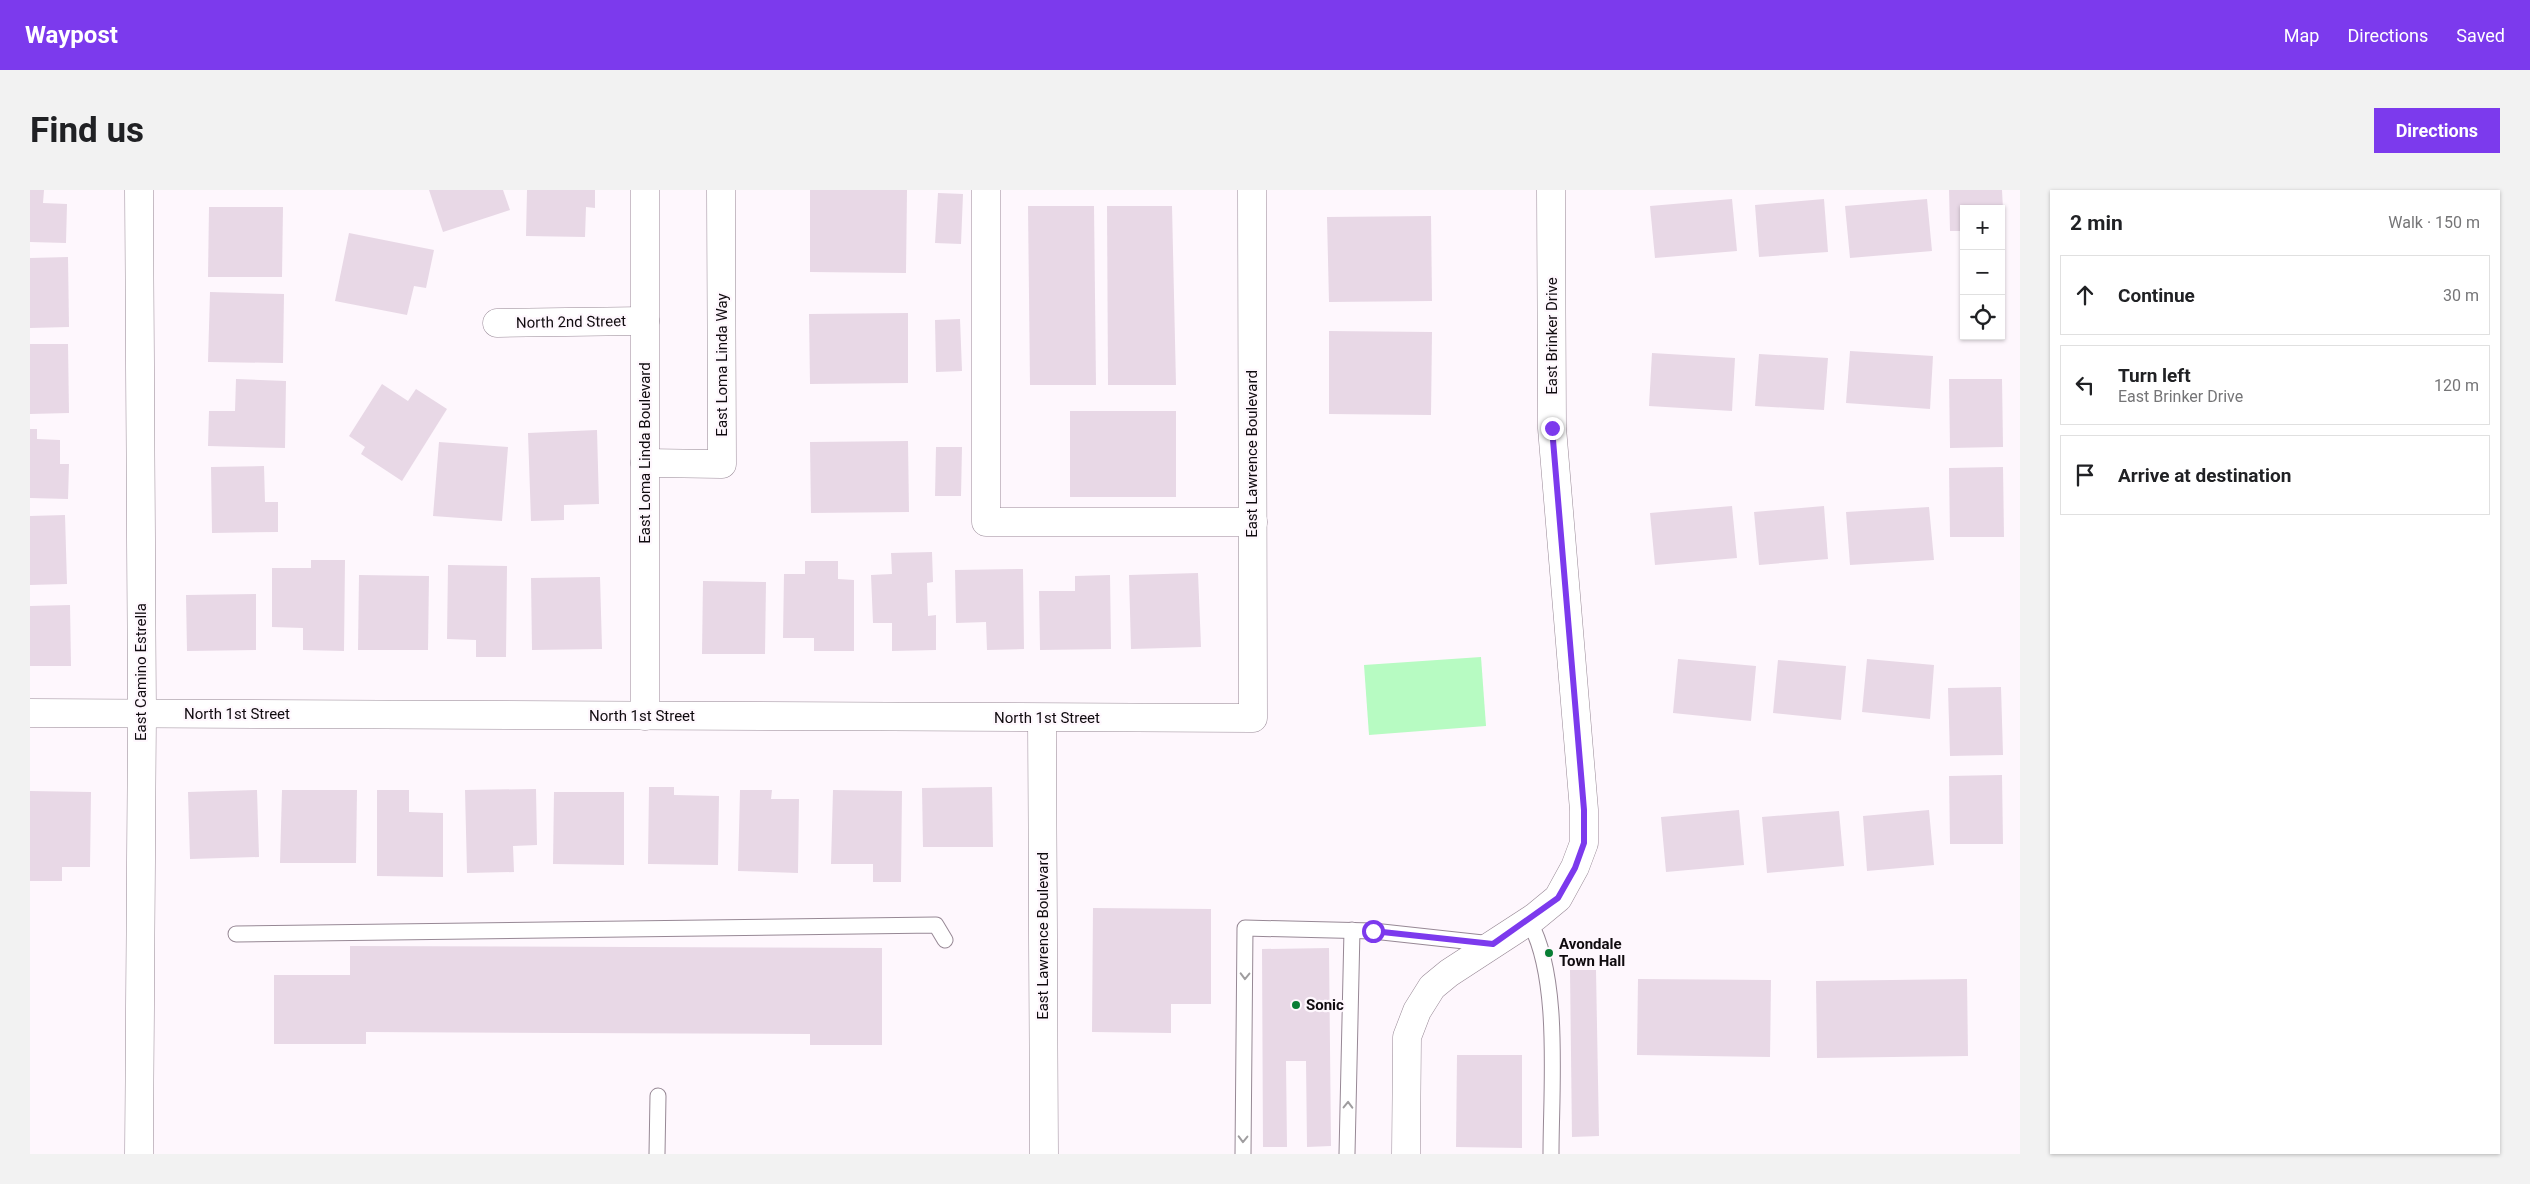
<!DOCTYPE html>
<html lang="en">
<head>
<meta charset="utf-8">
<style>
  :root { --surface:#fff; --page:#f2f2f2; --text:#202124; --muted:#757577; --line:#e0e0e0; --accent:#7c3aed }
  body { margin:0; font-family:Roboto,sans-serif; background:var(--page); color:var(--text) }
  .controls { position:absolute; right:15px; top:15px; display:grid; overflow:hidden; border-radius:0px; box-shadow:0 1px 4px #0004 }
  .controls button { width:45px; height:45px; display:grid; place-items:center; padding:0; border:0; border-bottom:1px solid var(--line); background:var(--surface); color:var(--text); font:25px sans-serif }
  .stop { position:absolute; width:15px; height:15px; margin:-11px; border:4px solid #7c3aed; border-radius:50%; background:#fff }
  .stop.end { background:#7c3aed; border-color:#fff; box-shadow:0 1px 5px #0008 }
  .list { margin:0; padding:0; list-style:none }
  h2 { display:flex; justify-content:space-between; align-items:center; height:65px; margin:0; padding:0 20px; font-size:21px }
  h2 small { font-size:16px; font-weight:400; color:var(--muted) }
  .list li { display:grid; grid-template-columns:32px 1fr auto; gap:15px; align-items:center; box-sizing:border-box; height:80px; margin:0 10px 10px; padding:0 10px; border:1px solid var(--line); border-radius:0px }
  .list b { display:block; font-size:19px; white-space:nowrap }
  .list p { margin:0; font-size:16px; white-space:nowrap; color:var(--muted) }
  .list em { font-size:16px; font-style:normal; color:var(--muted) }
  .icon { flex:none; width:28px; height:28px; fill:none; stroke:currentColor; stroke-width:2; stroke-linecap:round; stroke-linejoin:round }
  .map { position:relative; flex:none; width:1990px; height:964px; overflow:hidden; border-radius:0px }
  header { display:flex; align-items:center; gap:30px; box-sizing:border-box; height:70px; padding:0 25px; background:var(--accent); color:#fff }
  header strong { font-size:24px }
  nav { display:flex; gap:28px; margin-inline-start:auto; font-size:18px }
  .intro { display:flex; align-items:center; justify-content:space-between; box-sizing:border-box; height:120px; padding:0 30px }
  h1 { margin:0; font-size:35px }
  .button { padding:12px 22px; border-radius:0px; background:var(--accent); color:#fff; font-size:18px; font-weight:700 }
  main { display:flex; gap:30px; padding:0 30px }
  aside { flex:1; background:var(--surface); border-radius:0px; box-shadow:0 1px 4px #0004 }
  .map>svg:first-child { display:block }
  .green { fill:#b7fbc2 }
  .building { fill:#e8d8e6 }
  .lines { fill:none; stroke-linecap:round; stroke-linejoin:round }
  .lane-casing { stroke:#978895; stroke-width:17 }
  .street-casing { stroke:#978895; stroke-width:29 }
  .lane { stroke:#fff; stroke-width:15 }
  .street { stroke:#fff; stroke-width:28 }
  .oneway { stroke:#9f9d9f }
  .route { stroke:#7c3aed; stroke-width:6 }
  .poi-dot { fill:#097e35; stroke:#fef7fd; stroke-width:2 }
  .labels { text-anchor:middle; stroke-width:4.5; stroke-linejoin:round; paint-order:stroke }
  .street-label { font-size:15px; fill:#100b0f; stroke:#fef7fd }
  .poi-label { font-size:15px; font-weight:bold; fill:#100b0f; stroke:#fef7fd; text-anchor:start }
</style>
</head>
<body>
<header>
<strong>Waypost</strong>
<nav><a>Map</a><a>Directions</a><a>Saved</a></nav>
</header>
<div class="intro"><h1>Find us</h1><a class="button">Directions</a></div>
<main>
<div class="map">
<svg width="1990" height="964" viewBox="0 0 1990 964">
  <rect width="100%" height="100%" fill="#fef7fd"/>
  <polygon class="green" points="1451,467 1456,536 1339,545 1334,475"/>
  <g class="building">
    <polygon points="0,0 14,0 13,13 37,14 36,53 0,52"/>
    <polygon points="399,0 473,0 480,20 413,42"/>
    <polygon points="497,0 565,0 565,18 556,17 555,47 496,46"/>
    <polygon points="780,0 877,0 876,83 780,82"/>
    <polygon points="1919,0 1972,0 1973,19 1934,19 1934,41 1920,41"/>
    <polygon points="908,3 933,4 931,54 905,53"/>
    <polygon points="1702,9 1707,61 1625,68 1620,16"/>
    <polygon points="1794,9 1798,62 1729,67 1725,15"/>
    <polygon points="1897,9 1902,61 1820,68 1815,16"/>
    <polygon points="998,16 1064,16 1066,195 1000,195"/>
    <polygon points="1077,16 1142,16 1146,195 1078,195"/>
    <polygon points="179,17 253,17 252,87 178,87"/>
    <polygon points="1401,26 1402,111 1299,112 1297,27"/>
    <polygon points="319,43 404,60 396,98 384,96 377,125 305,111"/>
    <polygon points="38,67 39,137 0,138 0,68"/>
    <polygon points="180,102 254,104 253,173 178,172"/>
    <polygon points="878,123 878,193 780,194 779,124"/>
    <polygon points="930,129 932,181 906,182 905,130"/>
    <polygon points="1299,141 1402,142 1401,225 1299,224"/>
    <polygon points="0,154 38,154 39,223 0,224"/>
    <polygon points="1820,161 1903,166 1900,219 1816,213"/>
    <polygon points="1622,163 1705,168 1702,221 1619,216"/>
    <polygon points="1729,164 1798,168 1794,220 1725,216"/>
    <polygon points="206,189 256,191 255,258 178,256 179,221 205,221"/>
    <polygon points="1919,189 1972,189 1973,257 1920,258"/>
    <polygon points="352,194 378,211 386,199 417,219 372,291 331,264 335,257 319,246"/>
    <rect x="1040" y="221" width="106" height="86"/>
    <polygon points="0,239 7,239 7,249 30,250 30,274 39,274 38,309 0,308"/>
    <polygon points="567,240 569,314 534,315 534,330 501,331 498,243"/>
    <polygon points="878,251 879,322 781,323 780,252"/>
    <polygon points="409,252 478,257 472,331 403,326"/>
    <polygon points="906,257 932,257 931,306 905,306"/>
    <polygon points="234,276 235,312 248,312 248,342 182,343 181,277"/>
    <polygon points="1973,277 1974,347 1920,347 1919,278"/>
    <polygon points="1702,316 1707,368 1625,375 1620,323"/>
    <polygon points="1794,316 1798,369 1729,375 1724,322"/>
    <polygon points="1899,317 1904,370 1820,375 1816,322"/>
    <polygon points="35,325 37,394 0,395 0,326"/>
    <polygon points="902,362 903,392 897,393 898,426 906,425 906,460 862,461 862,433 843,433 841,385 862,384 861,363"/>
    <polygon points="281,370 315,370 314,461 273,460 273,438 242,437 242,378 281,378"/>
    <polygon points="775,371 808,371 808,389 824,390 824,461 784,461 784,448 753,448 754,384 775,384"/>
    <polygon points="418,375 477,376 476,467 446,467 446,450 417,449"/>
    <polygon points="993,379 994,459 957,460 956,432 926,433 925,380"/>
    <polygon points="1168,383 1171,457 1101,459 1099,385"/>
    <polygon points="329,385 399,386 398,460 328,460"/>
    <polygon points="1080,385 1081,459 1010,460 1009,401 1045,401 1045,386"/>
    <polygon points="570,387 572,459 502,460 501,388"/>
    <polygon points="673,391 736,392 735,464 672,464"/>
    <polygon points="226,404 226,460 157,461 156,405"/>
    <polygon points="40,415 41,476 0,476 0,416"/>
    <polygon points="1648,469 1726,476 1721,531 1643,523"/>
    <polygon points="1837,469 1904,475 1900,529 1832,522"/>
    <polygon points="1748,470 1816,476 1811,530 1743,523"/>
    <polygon points="1971,497 1973,565 1920,566 1918,498"/>
    <polygon points="1972,585 1973,654 1920,654 1919,586"/>
    <polygon points="619,597 644,597 644,605 689,606 688,675 618,674"/>
    <polygon points="962,597 963,657 893,657 892,598"/>
    <polygon points="506,599 507,655 483,656 484,682 437,683 435,600"/>
    <polygon points="227,600 229,667 160,669 158,602"/>
    <polygon points="252,600 327,600 326,673 250,673"/>
    <polygon points="347,600 379,600 379,622 413,623 413,687 347,686"/>
    <polygon points="710,600 742,600 741,609 769,609 768,683 708,681"/>
    <polygon points="803,600 872,601 871,692 843,692 843,674 801,674"/>
    <polygon points="0,601 61,602 60,677 32,677 32,691 0,691"/>
    <polygon points="524,602 594,602 594,675 523,674"/>
    <polygon points="1709,620 1714,675 1636,682 1631,627"/>
    <polygon points="1899,620 1904,675 1837,681 1833,626"/>
    <polygon points="1809,621 1814,676 1737,683 1732,627"/>
    <polygon points="1063,718 1181,719 1181,814 1141,814 1141,843 1062,842"/>
    <polygon points="320,756 852,758 852,855 780,855 780,844 336,842 336,854 244,854 244,785 320,785"/>
    <polygon points="1299,758 1301,956 1277,957 1276,871 1256,871 1257,957 1233,957 1232,759"/>
    <polygon points="1540,780 1566,780 1569,946 1542,947"/>
    <polygon points="1608,789 1741,790 1740,867 1607,865"/>
    <polygon points="1937,789 1938,866 1787,868 1786,791"/>
    <polygon points="1427,865 1492,865 1492,958 1426,957"/>
  </g>
  <g class="lines">
    <defs>
      <g id="lane">
        <path d="M1499 731C1531 787 1521 898 1521 964"/>
        <polyline points="206,744 906,735 915,750"/>
        <polyline points="627,964 628,906"/>
        <polyline points="1213,964 1215,738 1343,741 1462,754"/>
        <polyline points="1317,964 1322,740"/>
      </g>
      <g id="street">
        <polyline points="109,0 112,524 109,964"/>
        <polyline points="615,0 615,526"/>
        <polyline points="956,0 956,332 1223,332"/>
        <polyline points="467,133 615,131"/>
        <polyline points="615,273 692,274 691,0"/>
        <polyline points="0,523 1223,528 1222,0"/>
        <polyline points="1012,528 1014,964"/>
        <polyline points="1376,964 1377,847 1387,821 1402,797 1419,783 1505,727 1528,708 1545,677 1554,653 1554,620 1522,238 1521,0"/>
      </g>
    </defs>
    <use href="#lane" class="lane-casing"/>
    <use href="#street" class="street-casing"/>
    <use href="#lane" class="lane"/>
    <use href="#street" class="street"/>
  </g>
  <defs><path id="oneway-chevron" d="M-2-3.5L2.5 0L-2 3.5" fill="none" stroke-width="1.6" stroke-linecap="round" stroke-linejoin="round" transform="scale(1.25)"/></defs>
  <g class="oneway">
    <use href="#oneway-chevron" transform="translate(1215 786) rotate(91)"/>
    <use href="#oneway-chevron" transform="translate(1318 915) rotate(-89)"/>
    <use href="#oneway-chevron" transform="translate(1213 949) rotate(91)"/>
  </g>
  <g class="lines">
    <polyline class="route" points="1343,741 1463,754 1528,708 1545,678 1554,653 1554,620 1522,238"/>
  </g>
  <g class="poi-dot">
    <circle cx="1519" cy="763" r="5"/>
    <circle cx="1266" cy="815" r="5"/>
  </g>
  <g class="labels">
    <g class="street-label">
      <text transform="translate(541 132) rotate(-1)" y="5">North 2nd Street</text>
      <text transform="translate(1522 146) rotate(-90)" y="5">East Brinker Drive</text>
      <text transform="translate(692 175) rotate(-90)" y="5">East Loma Linda Way</text>
      <text transform="translate(615 263) rotate(-90)" y="5">East Loma Linda Boulevard</text>
      <text transform="translate(1222 264) rotate(-90)" y="5">East Lawrence Boulevard</text>
      <text transform="translate(111 482) rotate(-90)" y="5">East Camino Estrella</text>
      <text x="207" y="529">North 1st Street</text>
      <text x="612" y="531">North 1st Street</text>
      <text x="1017" y="533">North 1st Street</text>
      <text transform="translate(1013 746) rotate(-90)" y="5">East Lawrence Boulevard</text>
    </g>
    <g class="poi-label">
      <text x="1529" y="759">Avondale<tspan x="1529" dy="17">Town Hall</tspan></text>
      <text x="1276" y="820">Sonic</text>
    </g>
  </g>
</svg>
<div class="controls">
<button>+</button>
<button>−</button>
<button><svg class="icon" aria-label="locate" viewBox="0 0 24 24"><circle cx="12" cy="12" r="6"/><path d="M12 2v4M12 18v4M2 12h4M18 12h4"/></svg></button>
</div>
<div class="stop" style="left:1343px;top:741px"></div>
<div class="stop end" style="left:1522px;top:238px"></div>
</div>
<aside>
<h2>2 min<small>Walk · 150 m</small></h2>
<ul class="list">
<li><svg class="icon" aria-label="ahead" viewBox="0 0 24 24"><path d="M12 20V5M6 11l6-6 6 6"/></svg><div><b>Continue</b></div><em>30 m</em></li>
<li><svg class="icon" aria-label="left" viewBox="0 0 24 24"><path d="M17 20v-9H6M10 6l-5 5 5 5"/></svg><div><b>Turn left</b><p>East Brinker Drive</p></div><em>120 m</em></li>
<li><svg class="icon" aria-label="arrive" viewBox="0 0 24 24"><path d="M6 21V4h12l-3 4 3 4H6"/></svg><div><b>Arrive at destination</b></div></li>
</ul>
</aside>
</main>
</body>
</html>
